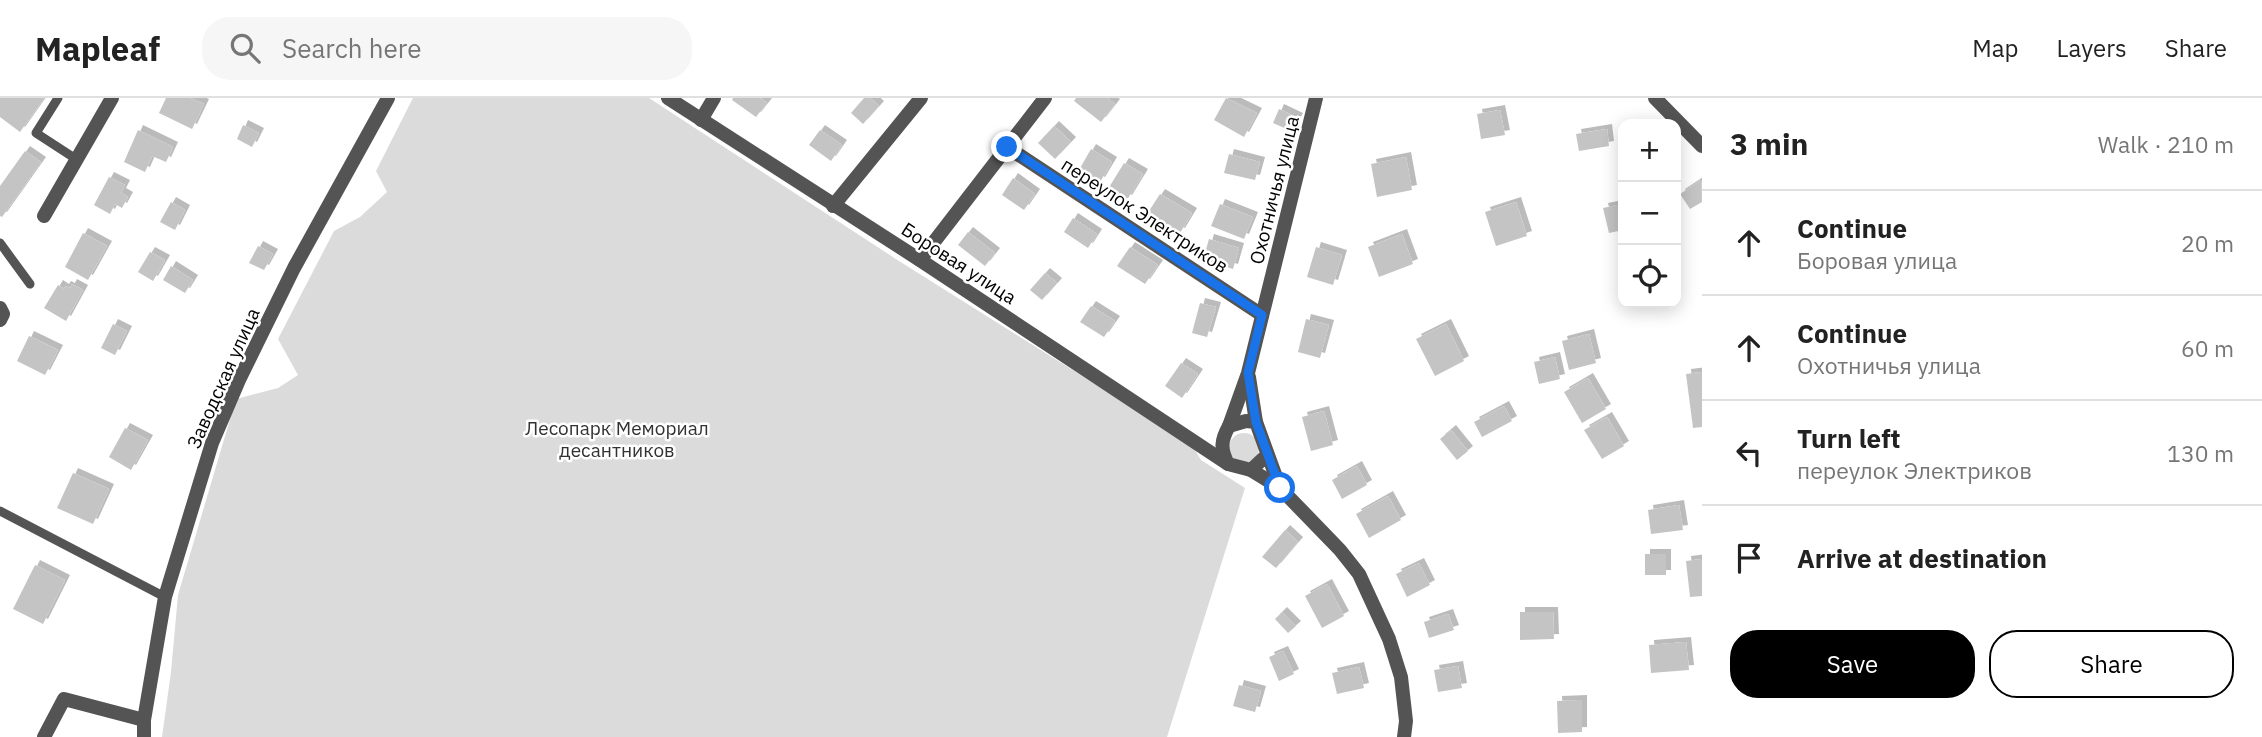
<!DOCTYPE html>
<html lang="en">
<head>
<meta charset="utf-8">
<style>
  :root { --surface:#fff; --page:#f6f6f6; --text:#222; --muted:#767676; --line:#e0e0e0; --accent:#000 }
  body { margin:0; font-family:"IBM Plex Sans",sans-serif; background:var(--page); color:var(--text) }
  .controls { position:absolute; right:21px; top:21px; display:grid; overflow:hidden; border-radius:14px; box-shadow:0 4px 18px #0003 }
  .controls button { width:63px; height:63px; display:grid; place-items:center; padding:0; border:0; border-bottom:2px solid var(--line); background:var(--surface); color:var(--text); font:35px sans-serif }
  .stop { position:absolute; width:21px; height:21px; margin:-16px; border:5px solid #1a73e8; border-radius:50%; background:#fff }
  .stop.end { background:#1a73e8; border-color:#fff; box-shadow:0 2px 7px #0008 }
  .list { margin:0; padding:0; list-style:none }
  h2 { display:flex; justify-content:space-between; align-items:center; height:91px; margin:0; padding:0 28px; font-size:30px }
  h2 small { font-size:23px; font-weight:400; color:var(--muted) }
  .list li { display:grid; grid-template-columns:46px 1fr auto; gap:21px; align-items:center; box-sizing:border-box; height:105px; padding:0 28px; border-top:2px solid var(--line) }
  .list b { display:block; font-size:26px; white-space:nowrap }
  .list p { margin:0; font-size:23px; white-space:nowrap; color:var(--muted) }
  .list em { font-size:23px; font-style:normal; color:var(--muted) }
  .actions { display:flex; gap:14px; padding:21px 28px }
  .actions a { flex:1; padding:16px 0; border:2px solid var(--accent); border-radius:28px; text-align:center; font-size:24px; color:var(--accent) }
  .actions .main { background:var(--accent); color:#fff }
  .icon { flex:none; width:38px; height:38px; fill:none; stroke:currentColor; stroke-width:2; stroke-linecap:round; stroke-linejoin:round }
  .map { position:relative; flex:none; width:1702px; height:639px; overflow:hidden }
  header { display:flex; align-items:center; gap:42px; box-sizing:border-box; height:98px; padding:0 35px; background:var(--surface); border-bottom:2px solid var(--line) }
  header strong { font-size:33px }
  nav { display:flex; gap:38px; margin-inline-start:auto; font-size:24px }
  .search { width:490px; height:63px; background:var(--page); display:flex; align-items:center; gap:18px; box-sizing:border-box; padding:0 24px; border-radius:28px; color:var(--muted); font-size:26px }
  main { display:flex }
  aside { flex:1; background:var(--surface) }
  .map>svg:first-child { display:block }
  .green { fill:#dbdbdb }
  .building { fill:#c4c4c4; filter:url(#shadow) }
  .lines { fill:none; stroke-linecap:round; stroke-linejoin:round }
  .service { stroke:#545454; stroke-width:9 }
  .minor { stroke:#545454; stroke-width:14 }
  .route { stroke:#1a73e8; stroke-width:9 }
  .labels { text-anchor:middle; stroke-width:5; stroke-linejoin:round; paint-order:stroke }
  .street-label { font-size:19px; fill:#000; stroke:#fff }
  .park-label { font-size:19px; fill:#323232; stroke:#fff }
</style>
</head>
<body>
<header>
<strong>Mapleaf</strong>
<div class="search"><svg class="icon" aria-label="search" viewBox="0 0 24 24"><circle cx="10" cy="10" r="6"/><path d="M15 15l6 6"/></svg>Search here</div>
<nav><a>Map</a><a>Layers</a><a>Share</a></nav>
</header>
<main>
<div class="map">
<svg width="1702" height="639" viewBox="0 0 1702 639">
  <defs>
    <filter id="shadow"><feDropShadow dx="5" dy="-5" stdDeviation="0" flood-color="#0004"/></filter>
  </defs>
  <rect width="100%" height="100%" fill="#fff"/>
  <g class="green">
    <polygon points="413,0 649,0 899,163 1192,347 1201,362 1245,390 1167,639 162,639 171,574 178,497 236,301 278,290 298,277 278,241 334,133 360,119 387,94 376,73"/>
    <circle cx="1244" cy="350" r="15"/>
  </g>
  <g class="building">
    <polygon points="0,0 44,0 20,34 0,19"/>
    <polygon points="166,0 190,0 204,6 192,31 159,15"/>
    <polygon points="733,0 760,0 767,5 756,19 732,2"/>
    <polygon points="864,0 870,0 879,8 863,26 851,15"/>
    <polygon points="1076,0 1107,0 1115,6 1101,24 1074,3"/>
    <polygon points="1226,0 1257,15 1244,39 1214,22"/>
    <polygon points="1279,11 1298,20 1291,33 1273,25"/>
    <polygon points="1500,12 1505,37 1481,41 1477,16"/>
    <polygon points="243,27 259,35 252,49 237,41"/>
    <polygon points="1054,28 1071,44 1055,61 1038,45"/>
    <polygon points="1607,31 1609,48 1579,53 1576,36"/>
    <polygon points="138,32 173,49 166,64 152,58 145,74 124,64"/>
    <polygon points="820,32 842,47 831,63 809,47"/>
    <polygon points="1091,51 1112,64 1100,84 1079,72"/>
    <polygon points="25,53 41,64 2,119 0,118 0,88"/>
    <polygon points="1229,56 1260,64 1255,82 1224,75"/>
    <polygon points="1406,59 1412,92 1377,99 1371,66"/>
    <polygon points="1124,65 1143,76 1127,102 1108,91"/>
    <polygon points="109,79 125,87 121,95 128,99 122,110 115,106 110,116 94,107"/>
    <polygon points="1013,80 1035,96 1024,112 1002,97"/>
    <polygon points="1701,82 1702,104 1690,111 1680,96"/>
    <polygon points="1160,96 1192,115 1180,135 1147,116"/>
    <polygon points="171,104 185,112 175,132 160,124"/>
    <polygon points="1516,104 1527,138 1496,148 1485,114"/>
    <polygon points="1220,106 1253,119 1244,141 1211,128"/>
    <polygon points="1623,106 1623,132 1609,135 1603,110"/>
    <polygon points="1073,120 1097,136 1088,150 1064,134"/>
    <polygon points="968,134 995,155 985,168 958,147"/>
    <polygon points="83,135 107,148 88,182 65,169"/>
    <polygon points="1402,136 1413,166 1379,179 1368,149"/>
    <polygon points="1209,141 1239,150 1233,171 1203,162"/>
    <polygon points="258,148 273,156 264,172 249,165"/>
    <polygon points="1130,149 1158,167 1145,186 1117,168"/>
    <polygon points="1316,149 1342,157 1333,187 1307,179"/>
    <polygon points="150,154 165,162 153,183 138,174"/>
    <polygon points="171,168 193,182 185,195 163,182"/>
    <polygon points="1045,175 1057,185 1042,202 1030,192"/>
    <polygon points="72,186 83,192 66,223 44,210 58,187 64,191 66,188 70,190"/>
    <polygon points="1200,205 1216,209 1207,239 1192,235"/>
    <polygon points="1091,208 1115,223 1104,239 1080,224"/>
    <polygon points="1306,221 1329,227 1320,260 1298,254"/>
    <polygon points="113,226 127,233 115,257 101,250"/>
    <polygon points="1446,226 1464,263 1435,278 1416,241"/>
    <polygon points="1589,236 1596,265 1569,272 1562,243"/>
    <polygon points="29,238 58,252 45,277 17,263"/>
    <polygon points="1555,259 1560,281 1539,286 1534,264"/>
    <polygon points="1181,265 1198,276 1182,300 1165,288"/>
    <polygon points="1702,274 1702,329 1693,330 1686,276"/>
    <polygon points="1588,280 1606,311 1582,325 1564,294"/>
    <polygon points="1504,308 1512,323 1482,339 1474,324"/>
    <polygon points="1324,313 1333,347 1311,353 1302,319"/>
    <polygon points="1607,319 1624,348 1602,361 1584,332"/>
    <polygon points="125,330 148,342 131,372 109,359"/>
    <polygon points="1451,332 1468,353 1457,362 1440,341"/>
    <polygon points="1357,368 1367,387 1342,401 1332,382"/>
    <polygon points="73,375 109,391 93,426 57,410"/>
    <polygon points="1388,398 1401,422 1369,440 1356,416"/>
    <polygon points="1679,407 1683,432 1651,436 1648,412"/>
    <polygon points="1285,432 1298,444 1276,470 1262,459"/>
    <rect x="1645" y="456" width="21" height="21"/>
    <polygon points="1702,461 1702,498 1690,499 1686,463"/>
    <polygon points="1419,465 1430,487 1407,499 1396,476"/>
    <polygon points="35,467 65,482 43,526 13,511"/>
    <polygon points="1327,486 1344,518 1322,530 1305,498"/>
    <polygon points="1282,514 1296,528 1288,535 1275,521"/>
    <polygon points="1520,514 1553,514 1554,541 1520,542"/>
    <polygon points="1448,516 1454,532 1429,540 1424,524"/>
    <polygon points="1686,544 1689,572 1651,575 1649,547"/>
    <polygon points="1283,553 1294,576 1279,583 1269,559"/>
    <polygon points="1458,568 1462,590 1438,594 1434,572"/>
    <polygon points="1359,569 1364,590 1337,596 1332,575"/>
    <polygon points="1239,587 1261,593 1255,614 1233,608"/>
    <polygon points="1582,602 1582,634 1558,635 1557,603"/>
  </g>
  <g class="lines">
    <g class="service">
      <polyline points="58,0 36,35 76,61"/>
      <polyline points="0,145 30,186"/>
      <polyline points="0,413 165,499"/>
    </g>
    <g class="minor">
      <polyline points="668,0 920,162 1228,366"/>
      <polyline points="1655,0 1702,48"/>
      <polyline points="701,22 714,0"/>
      <polyline points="1007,49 1262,217"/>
      <polyline points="833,108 921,0"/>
      <polyline points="44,118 112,0"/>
      <polyline points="920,162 1045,0"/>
      <polyline points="0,210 3,216 0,222"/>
      <polyline points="1249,279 1256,324"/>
      <polyline points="1229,328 1248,275 1316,0"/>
      <path d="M1267 357 1251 372 1228 366C1220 351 1221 342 1229 328L1246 323 1256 324 1280 390"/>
      <polyline points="1251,372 1280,390 1340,452 1359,476 1389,541 1401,579 1406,623 1404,639"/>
      <polyline points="44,639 64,601 144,622"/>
      <polyline points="144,639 144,622 165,499 212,345 239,282 294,170 388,0"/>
    </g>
  </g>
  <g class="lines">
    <polyline class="route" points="1007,49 1262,217 1248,275 1256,324 1280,390"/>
  </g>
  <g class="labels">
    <g class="street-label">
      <text transform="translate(1274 92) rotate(-76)" y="7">Охотничья улица</text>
      <text transform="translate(1145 117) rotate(33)" y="7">переулок Электриков</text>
      <text transform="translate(959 165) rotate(33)" y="7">Боровая улица</text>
      <text transform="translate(223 280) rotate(-66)" y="7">Заводская улица</text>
    </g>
    <g class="park-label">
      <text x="617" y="337">Лесопарк Мемориал<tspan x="617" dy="22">десантников</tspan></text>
    </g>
  </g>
</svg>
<div class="controls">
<button>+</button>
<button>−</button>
<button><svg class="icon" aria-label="locate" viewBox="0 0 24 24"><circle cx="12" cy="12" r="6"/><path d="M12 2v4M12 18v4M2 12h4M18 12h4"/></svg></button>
</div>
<div class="stop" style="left:1280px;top:390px"></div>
<div class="stop end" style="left:1007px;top:49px"></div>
</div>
<aside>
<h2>3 min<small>Walk · 210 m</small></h2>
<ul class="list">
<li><svg class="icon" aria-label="ahead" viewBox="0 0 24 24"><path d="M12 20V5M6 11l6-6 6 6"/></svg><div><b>Continue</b><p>Боровая улица</p></div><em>20 m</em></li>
<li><svg class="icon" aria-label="ahead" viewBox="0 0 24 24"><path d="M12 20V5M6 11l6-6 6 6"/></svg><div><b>Continue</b><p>Охотничья улица</p></div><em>60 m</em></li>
<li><svg class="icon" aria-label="left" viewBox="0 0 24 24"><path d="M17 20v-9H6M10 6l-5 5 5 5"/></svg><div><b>Turn left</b><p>переулок Электриков</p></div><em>130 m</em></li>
<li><svg class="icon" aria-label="arrive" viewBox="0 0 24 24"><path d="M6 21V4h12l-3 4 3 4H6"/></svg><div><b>Arrive at destination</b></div></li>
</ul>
<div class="actions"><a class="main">Save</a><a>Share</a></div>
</aside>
</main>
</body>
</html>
